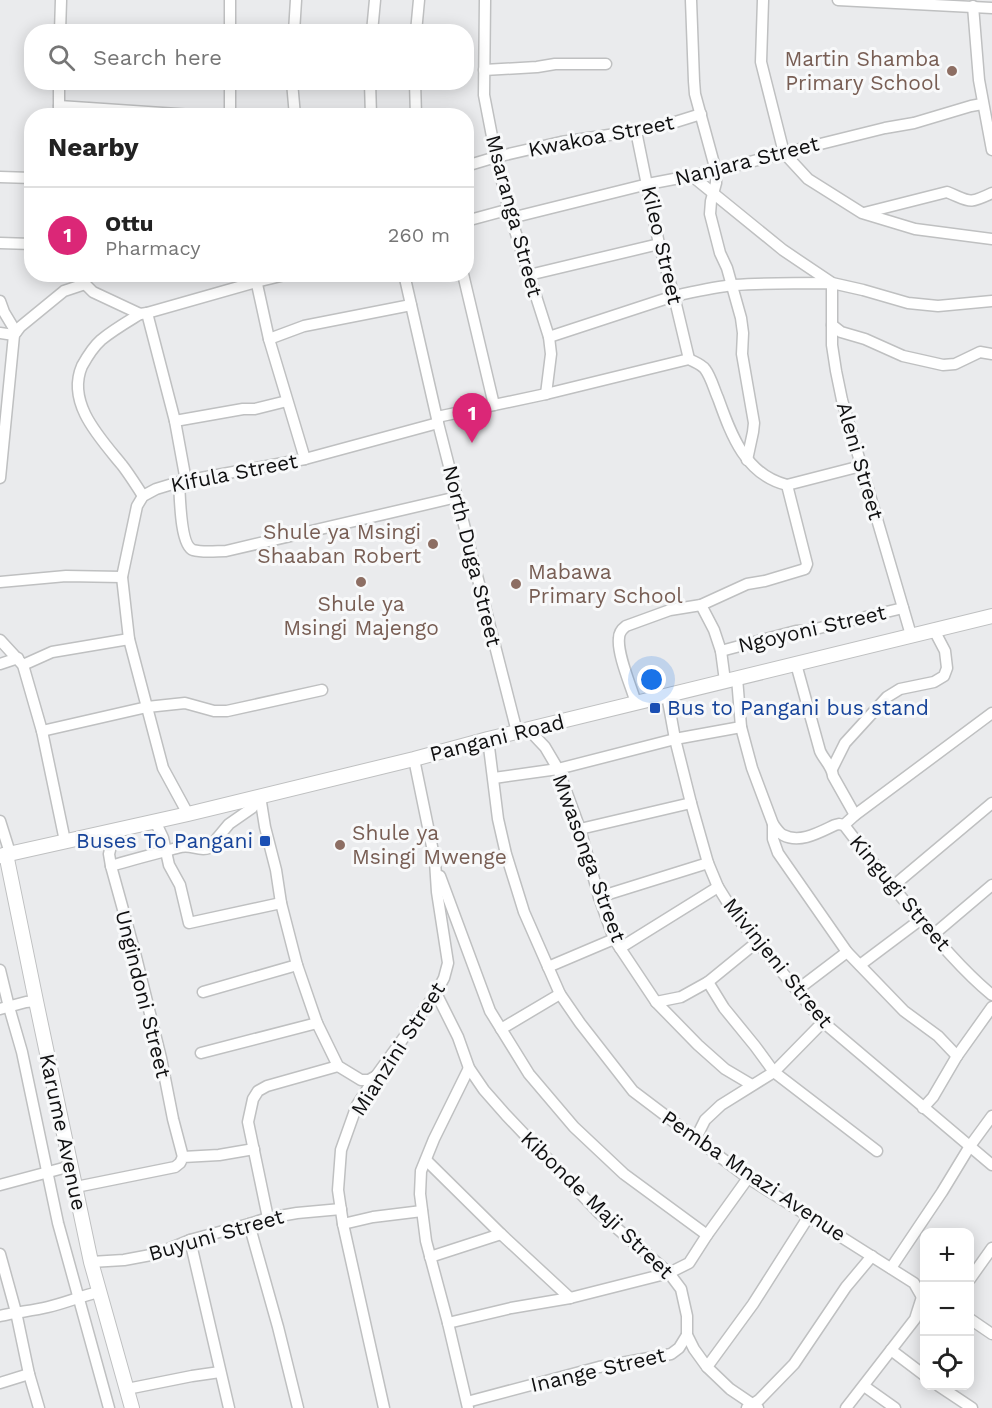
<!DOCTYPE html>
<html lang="en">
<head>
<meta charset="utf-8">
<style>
  :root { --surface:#fff; --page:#f2f2f2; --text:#222; --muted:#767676; --line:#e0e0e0; --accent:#db2777 }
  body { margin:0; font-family:"Work Sans",sans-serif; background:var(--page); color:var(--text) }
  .controls { position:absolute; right:18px; bottom:18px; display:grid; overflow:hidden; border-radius:12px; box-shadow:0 3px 15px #0003 }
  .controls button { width:54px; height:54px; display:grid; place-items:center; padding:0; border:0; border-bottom:2px solid var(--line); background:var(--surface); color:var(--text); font:30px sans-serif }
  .you { position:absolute; left:652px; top:680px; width:21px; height:21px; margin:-15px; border:4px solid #fff; border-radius:50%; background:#1a73e8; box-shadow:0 0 0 9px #1a73e833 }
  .badge { display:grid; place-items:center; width:39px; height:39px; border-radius:50%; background:var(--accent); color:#fff; font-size:20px; font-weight:700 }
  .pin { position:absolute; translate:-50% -50px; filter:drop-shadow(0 2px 3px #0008) }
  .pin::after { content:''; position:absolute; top:32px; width:21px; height:18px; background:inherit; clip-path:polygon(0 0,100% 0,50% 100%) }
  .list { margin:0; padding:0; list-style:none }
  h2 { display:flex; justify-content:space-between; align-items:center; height:78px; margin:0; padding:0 24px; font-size:26px }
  h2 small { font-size:20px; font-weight:400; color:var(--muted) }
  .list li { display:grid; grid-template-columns:39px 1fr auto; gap:18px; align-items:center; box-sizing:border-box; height:96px; padding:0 24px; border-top:2px solid var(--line) }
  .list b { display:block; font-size:22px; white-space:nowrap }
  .list p { margin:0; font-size:20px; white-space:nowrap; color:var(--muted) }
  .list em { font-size:20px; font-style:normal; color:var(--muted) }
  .icon { flex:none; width:33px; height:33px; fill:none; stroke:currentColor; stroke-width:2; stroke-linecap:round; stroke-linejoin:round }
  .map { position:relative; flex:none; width:992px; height:1408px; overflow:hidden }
  .search { position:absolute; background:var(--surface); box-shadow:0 3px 15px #0003; left:24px; top:24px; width:450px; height:66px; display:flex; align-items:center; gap:15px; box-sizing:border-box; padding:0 21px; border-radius:24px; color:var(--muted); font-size:22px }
  .panel { position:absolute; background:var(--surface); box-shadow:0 3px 15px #0003; left:24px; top:108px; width:450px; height:174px; border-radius:24px }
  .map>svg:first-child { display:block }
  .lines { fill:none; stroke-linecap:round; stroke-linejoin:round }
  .minor-casing { stroke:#bfc0c1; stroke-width:13 }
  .major-casing { stroke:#bfc0c1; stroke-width:16 }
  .minor { stroke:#fff; stroke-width:10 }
  .major { stroke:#fff; stroke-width:14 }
  .education-dot { fill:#8d6e63; stroke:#f8f9fa; stroke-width:2 }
  .transit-dot { fill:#1a4fb4; stroke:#f8f9fa; stroke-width:2 }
  .labels { text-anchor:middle; stroke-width:6; stroke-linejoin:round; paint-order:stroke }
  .education-label { font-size:21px; fill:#785e54; stroke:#f8f9fa; text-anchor:end }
  .street-label { font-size:21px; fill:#101011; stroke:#f8f9fa }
  .transit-label { font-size:21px; fill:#164399; stroke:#f8f9fa; text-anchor:start }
</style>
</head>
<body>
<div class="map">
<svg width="992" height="1408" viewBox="0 0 992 1408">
  <rect width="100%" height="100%" fill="#eaebed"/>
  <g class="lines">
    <defs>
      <g id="minor">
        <polyline points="485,0 484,95 496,157 511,218 549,337 551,354 546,394"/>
        <polyline points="691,0 694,81 695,94 716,171 716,183 711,201 710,214 720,253 727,268 741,318 743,333 742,354 754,423 753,432 747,460"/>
        <polyline points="763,0 761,62 784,153 808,179 862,213 915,229 992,239"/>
        <polyline points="838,0 992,8"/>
        <polyline points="973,6 979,80 992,150"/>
        <polyline points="60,32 61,0"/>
        <polyline points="230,32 230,0"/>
        <polyline points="294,32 296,0"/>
        <polyline points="372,32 375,0"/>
        <polyline points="416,32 419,0"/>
        <polyline points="484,70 537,67 555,64 606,64"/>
        <polyline points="230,82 230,116"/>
        <polyline points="292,82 295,116"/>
        <polyline points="370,82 371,116"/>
        <polyline points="415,82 416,116"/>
        <polyline points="59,106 207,116"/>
        <polyline points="59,116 59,82"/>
        <polyline points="636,131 659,244 674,296 689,359"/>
        <polyline points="466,166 496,157 561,142 636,131 669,124 701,114"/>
        <polyline points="692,176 783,250 832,283 863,290 908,303 938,306 992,301"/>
        <polyline points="0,177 32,178"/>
        <path d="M864 213 947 192C970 201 967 205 992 193"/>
        <polyline points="511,218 648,184 716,171 784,153 885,128 914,123 971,106 982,104"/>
        <polyline points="466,221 510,209"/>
        <polyline points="0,243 32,244"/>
        <polyline points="84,274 85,284 93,292 140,314 147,313 256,282 289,274"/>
        <polyline points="404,274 438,423 517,732"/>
        <polyline points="463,274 494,405"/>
        <polyline points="255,275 269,339 305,459"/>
        <polyline points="529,275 659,244"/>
        <polyline points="0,301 4,312 16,332"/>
        <polyline points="147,313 175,421 186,481"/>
        <path d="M140 314C127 322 113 330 101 340 93 347 87 357 82 366 66 403 100 438 122 465 129 474 136 485 143 496"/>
        <polyline points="832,325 841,332 865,339 903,356 943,365 955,364 980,352 992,354"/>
        <polyline points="0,333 14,335"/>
        <path d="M549 337 674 296C693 292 714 287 734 285 766 283 799 283 832 283V345L836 371 842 400 911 635"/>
        <polyline points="269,339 304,326 411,305"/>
        <path d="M437 417 546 394 689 359C694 362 701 364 705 369 711 377 714 389 718 398 731 434 745 475 787 485L861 466"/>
        <polyline points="175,421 243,409 255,409 287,401"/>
        <polyline points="0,478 14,335 20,327 64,291 85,284"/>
        <path d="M179 482C180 496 180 545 193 550 203 553 217 551 226 551L457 497"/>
        <polyline points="0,582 66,576 122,577"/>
        <polyline points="701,605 714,630 721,651 725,681"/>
        <polyline points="0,640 23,665 42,731 65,841"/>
        <polyline points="721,651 796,631 811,630 903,608"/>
        <polyline points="0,664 18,658"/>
        <path d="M796 664 820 751C824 760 832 766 833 776L855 815"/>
        <polyline points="23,665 52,652 129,639"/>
        <path d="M737 678 741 727 752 768 773 824C776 828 779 833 783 835 800 844 820 832 835 825L839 824 844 825C866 854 889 883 913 911 937 940 963 971 992 995"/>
        <polyline points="667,695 675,739 691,803 708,863 718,887 736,916 823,1022 992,1165"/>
        <path d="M636 703C631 686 617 654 619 638 619 632 622 629 626 626L670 610 701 605 747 584 765 581 805 569 807 564 787 485"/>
        <polyline points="529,730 545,747 558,769 580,829 599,897 614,939 656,1002 698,1045 725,1069 752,1085"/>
        <polyline points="42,731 147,707 185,703 214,711 227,711 322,690"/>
        <polyline points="488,739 498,819 506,854 524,912 560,994 580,1023 633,1091 748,1178 914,1283 922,1297 924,1298"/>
        <polyline points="832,769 845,743 887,697 900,689 934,682 944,676 947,668 945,651 934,630"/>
        <polyline points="494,778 558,769 675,739 741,727"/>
        <polyline points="260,796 265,827 276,870 281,903 297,965 317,1023 338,1066 361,1080 369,1080 376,1076"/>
        <polyline points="188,814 163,768 129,639 122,577 137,506 143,496 156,489 179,482 305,459 438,423"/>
        <polyline points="0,821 10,853"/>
        <polyline points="155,821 163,838 169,865 180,885 189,923 281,903"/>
        <polyline points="773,824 773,839 778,853 847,952 904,1011 938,1036 957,1056"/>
        <polyline points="844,825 855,815 992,713"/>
        <polyline points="580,829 691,803"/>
        <polyline points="115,830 109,854 111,866 135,953 161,1058 173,1119 183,1157"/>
        <path d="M111 866C134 859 158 853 181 847 191 844 199 852 209 848L229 824 252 808 260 796"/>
        <polyline points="440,876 490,1011 529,1074 574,1127 624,1174 707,1235"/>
        <polyline points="892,887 992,803"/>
        <polyline points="599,897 708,863"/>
        <polyline points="933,935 992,885"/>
        <polyline points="620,948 718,887"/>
        <polyline points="860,965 920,920"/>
        <polyline points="548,967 614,939"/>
        <polyline points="0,970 9,1007 22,1052 58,1223 109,1408"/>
        <polyline points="708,982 724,1008 755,1046 774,1072 877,1151"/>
        <polyline points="797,990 847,952"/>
        <polyline points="203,992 297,965"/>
        <polyline points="436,993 458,1037 469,1068 484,1090 506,1115 599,1213 669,1273 681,1289 687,1316 687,1335 694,1349 707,1367 730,1389 758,1408"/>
        <polyline points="656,1002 681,997 708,982 757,942"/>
        <polyline points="0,1009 26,1002 36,1001"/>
        <polyline points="501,1029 560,994"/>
        <polyline points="201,1053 317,1023"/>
        <polyline points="923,1108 933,1097 957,1056 992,1007"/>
        <polyline points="696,1138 705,1120 721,1105 774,1072 823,1022"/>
        <polyline points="426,1160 501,1234 570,1298"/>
        <polyline points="0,1185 71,1166"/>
        <polyline points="76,1187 175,1167 180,1163 183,1157 219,1155 254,1149"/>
        <polyline points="268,1218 248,1122 253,1099 258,1091 267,1086 338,1066"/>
        <polyline points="249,1224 278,1327 298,1408"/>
        <polyline points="343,1224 373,1217 422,1211"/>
        <polyline points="190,1240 229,1408"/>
        <polyline points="0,1254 16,1312 29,1374 39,1408"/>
        <polyline points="430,1257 501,1234"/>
        <polyline points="91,1262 124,1260 156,1254 190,1240 249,1224 268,1218 297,1213 341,1209"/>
        <polyline points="891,1268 942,1192 970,1146 992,1116"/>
        <polyline points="970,1279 992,1248"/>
        <path d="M0 1316C16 1312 32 1311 48 1307 65 1303 81 1296 99 1292"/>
        <polyline points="970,1319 992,1334"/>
        <polyline points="448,1323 511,1308 570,1298 669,1273 689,1263 707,1235 748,1178"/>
        <polyline points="891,1350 924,1375"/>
        <polyline points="707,1367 753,1304 809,1216"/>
        <polyline points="0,1383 29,1374"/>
        <polyline points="864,1386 895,1408"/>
        <polyline points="939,1386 972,1408"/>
        <polyline points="127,1389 192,1376 220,1372"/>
        <polyline points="467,1402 599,1367 671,1354 679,1348 687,1335"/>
        <polyline points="384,1408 343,1224 338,1190 341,1150 357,1105 376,1076 436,993 444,978 448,963 437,892 435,861 414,759"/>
        <polyline points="468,1408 448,1323 426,1241 420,1194 421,1171 434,1139 469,1068"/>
        <polyline points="747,1408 759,1400 794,1364 846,1287 872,1256"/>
        <polyline points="846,1408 915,1319 922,1297"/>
      </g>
      <g id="major">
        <polyline points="6,854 36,1001 91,1262 132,1408"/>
        <polyline points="0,856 188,814 414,759 488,739 992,616"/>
      </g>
    </defs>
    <use href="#minor" class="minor-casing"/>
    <use href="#major" class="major-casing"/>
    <use href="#minor" class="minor"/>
    <use href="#major" class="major"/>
  </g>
  <g class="education-dot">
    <circle cx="952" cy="71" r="6"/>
    <circle cx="433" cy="544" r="6"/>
    <circle cx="361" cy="582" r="6"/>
    <circle cx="516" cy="584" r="6"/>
    <circle cx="340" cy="845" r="6"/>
  </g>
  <g class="transit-dot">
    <rect x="649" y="702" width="12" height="12" rx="3"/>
    <rect x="259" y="835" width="12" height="12" rx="3"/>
  </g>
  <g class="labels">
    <g class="education-label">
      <text x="940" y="66">Martin Shamba<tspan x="940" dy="24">Primary School</tspan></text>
      <text x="421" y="539">Shule ya Msingi<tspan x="421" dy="24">Shaaban Robert</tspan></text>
      <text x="528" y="579" text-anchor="start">Mabawa<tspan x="528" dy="24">Primary School</tspan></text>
      <text x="361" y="611" text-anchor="middle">Shule ya<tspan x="361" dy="24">Msingi Majengo</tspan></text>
      <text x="352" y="840" text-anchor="start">Shule ya<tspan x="352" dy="24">Msingi Mwenge</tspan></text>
    </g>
    <g class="street-label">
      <text transform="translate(601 136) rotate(-11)" y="7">Kwakoa Street</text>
      <text transform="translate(747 161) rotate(-14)" y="7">Nanjara Street</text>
      <text transform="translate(514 216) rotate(75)" y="7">Msaranga Street</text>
      <text transform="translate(662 245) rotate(77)" y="7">Kileo Street</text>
      <text transform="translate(860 461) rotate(74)" y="7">Aleni Street</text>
      <text transform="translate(234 473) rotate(-11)" y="7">Kifula Street</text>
      <text transform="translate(472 556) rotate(76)" y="7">North Duga Street</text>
      <text transform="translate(812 629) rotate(-13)" y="7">Ngoyoni Street</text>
      <text transform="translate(497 738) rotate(-14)" y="7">Pangani Road</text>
      <text transform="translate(589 858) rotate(70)" y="7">Mwasonga Street</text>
      <text transform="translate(900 893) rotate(50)" y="7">Kingugi Street</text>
      <text transform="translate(778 963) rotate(51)" y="7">Mivinjeni Street</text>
      <text transform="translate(143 994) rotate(76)" y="7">Ungindoni Street</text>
      <text transform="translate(398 1049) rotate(-57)" y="7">Mianzini Street</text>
      <text transform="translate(63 1132) rotate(78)" y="7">Karume Avenue</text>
      <text transform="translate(754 1176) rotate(34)" y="7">Pemba Mnazi Avenue</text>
      <text transform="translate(597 1205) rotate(44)" y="7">Kibonde Maji Street</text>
      <text transform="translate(216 1235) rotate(-16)" y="7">Buyuni Street</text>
      <text transform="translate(598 1370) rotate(-13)" y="7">Inange Street</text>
    </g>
    <g class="transit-label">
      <text x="667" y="715">Bus to Pangani bus stand</text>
      <text x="253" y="848" text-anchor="end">Buses To Pangani</text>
    </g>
  </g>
</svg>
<div class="controls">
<button>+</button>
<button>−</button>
<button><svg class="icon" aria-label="locate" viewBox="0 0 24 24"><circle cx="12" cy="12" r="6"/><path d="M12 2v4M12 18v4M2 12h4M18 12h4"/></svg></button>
</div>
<div class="you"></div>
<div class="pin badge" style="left:472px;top:443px">1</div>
<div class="search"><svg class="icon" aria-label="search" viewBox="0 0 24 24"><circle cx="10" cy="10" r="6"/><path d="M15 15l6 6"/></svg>Search here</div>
<section class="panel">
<h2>Nearby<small></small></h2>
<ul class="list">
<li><span class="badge">1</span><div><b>Ottu</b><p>Pharmacy</p></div><em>260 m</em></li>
</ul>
</section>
</div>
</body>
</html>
